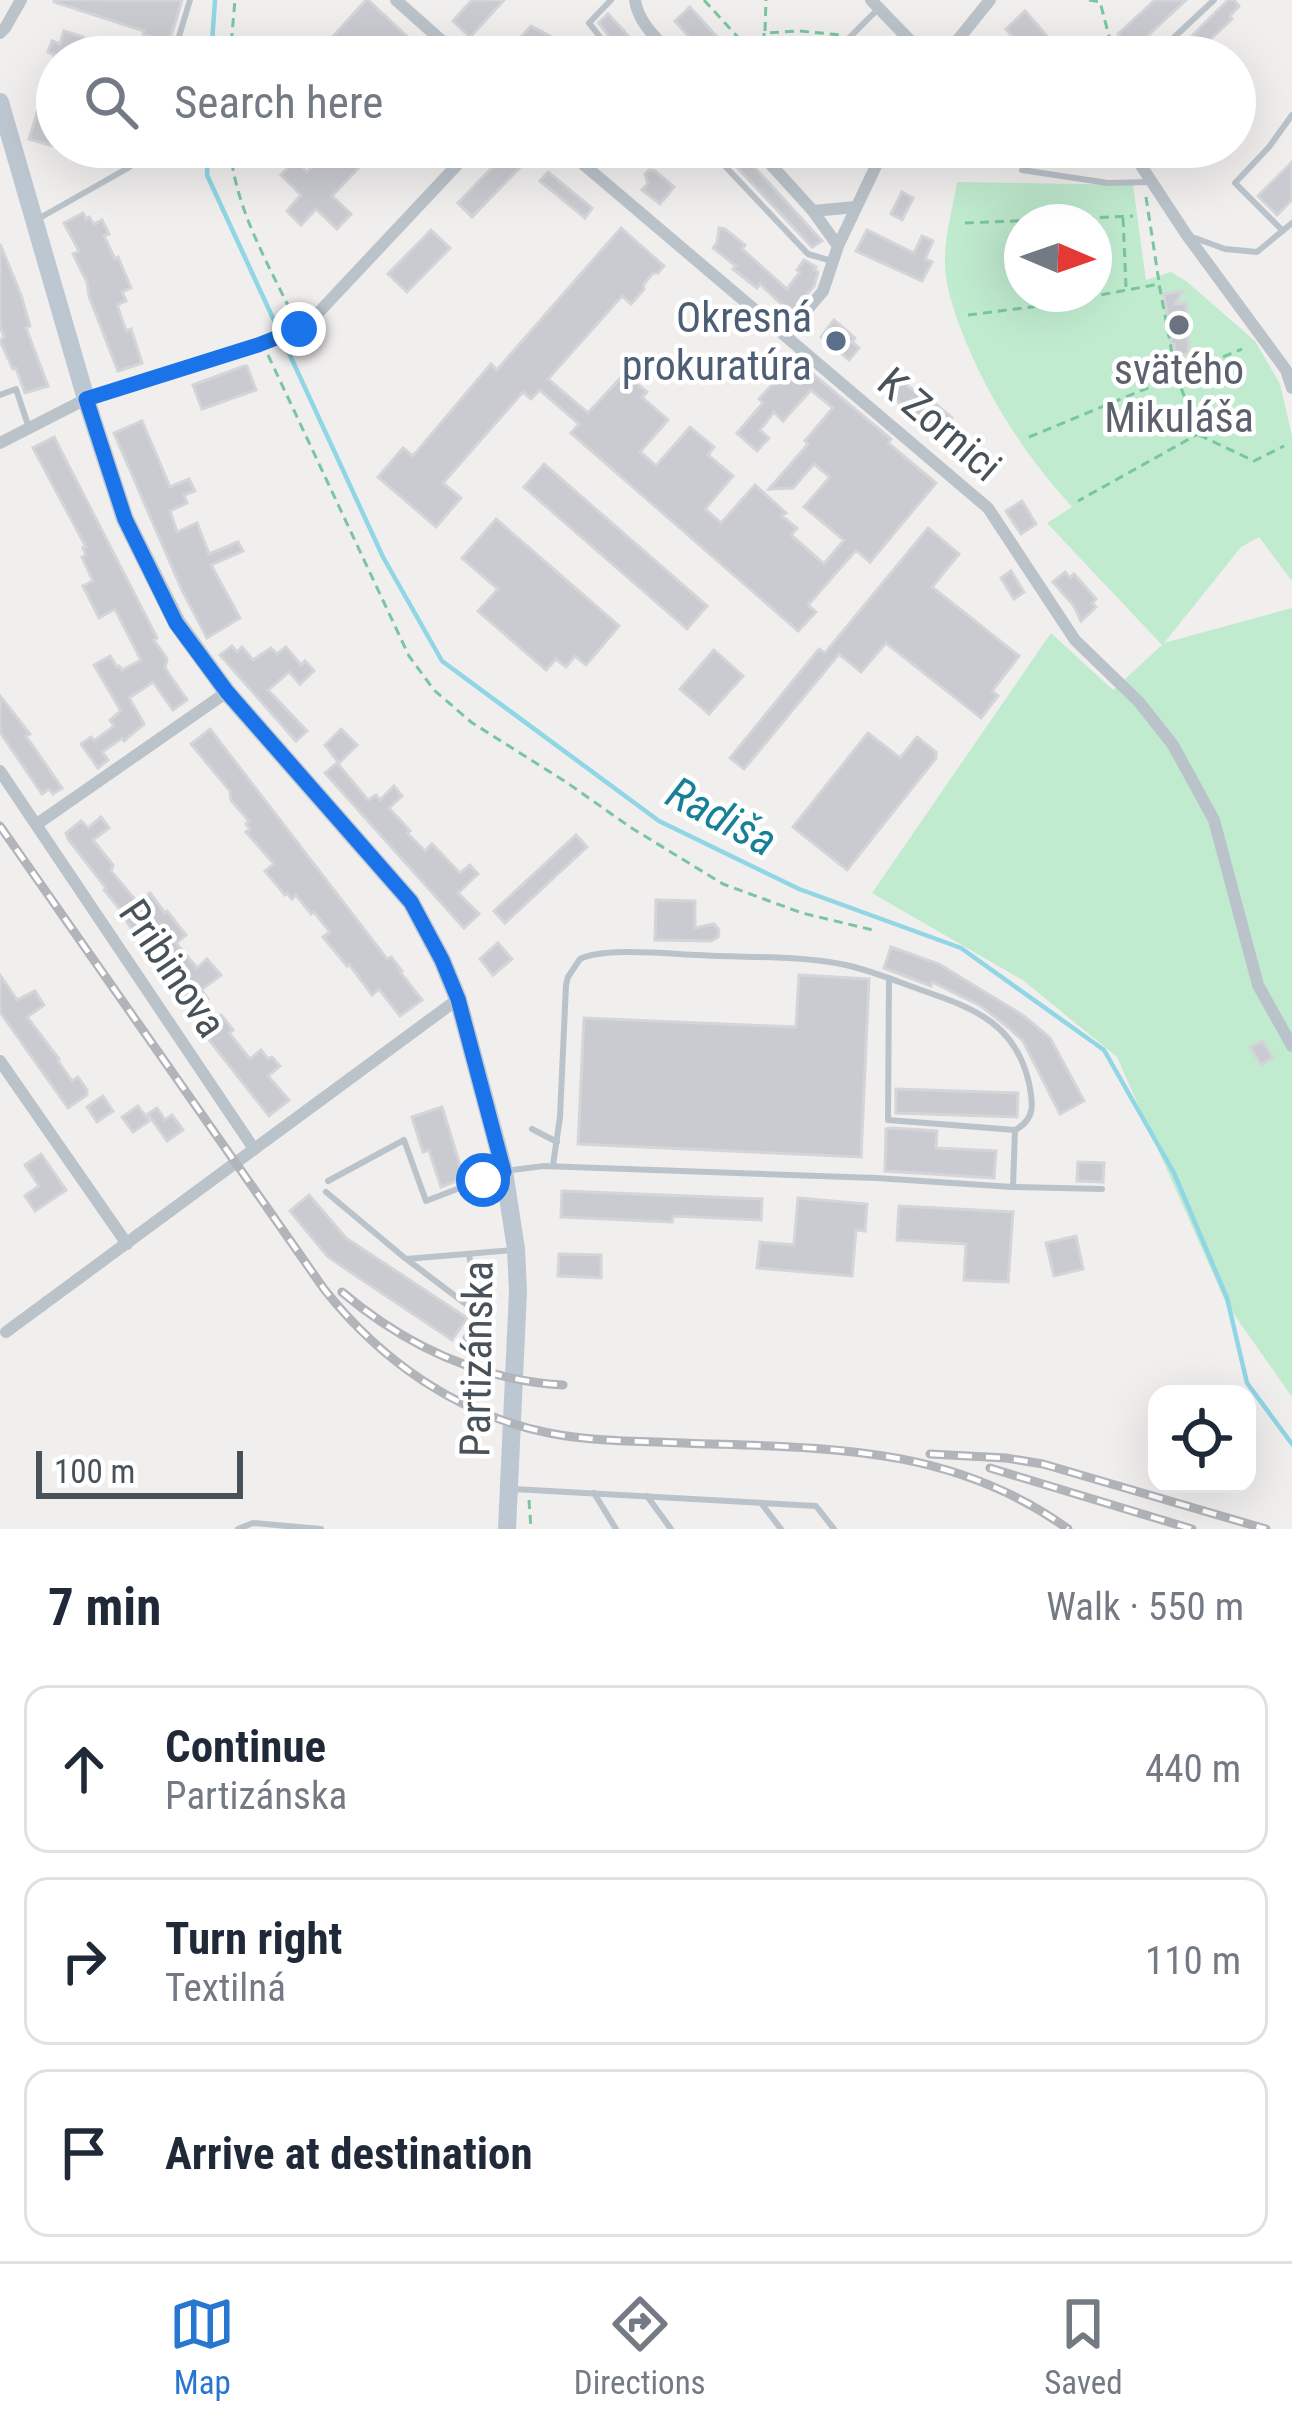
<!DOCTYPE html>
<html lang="en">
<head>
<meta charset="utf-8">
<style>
  :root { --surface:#fff; --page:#f6f6f7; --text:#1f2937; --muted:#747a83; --line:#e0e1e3; --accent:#2777d1 }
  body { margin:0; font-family:"Roboto Condensed",sans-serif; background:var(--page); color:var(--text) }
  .controls { position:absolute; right:36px; bottom:36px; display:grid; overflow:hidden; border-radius:24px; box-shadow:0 12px 48px #0002 }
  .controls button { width:108px; height:108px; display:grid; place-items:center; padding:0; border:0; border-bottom:3px solid var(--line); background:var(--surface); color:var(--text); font:60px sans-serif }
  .compass { position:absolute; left:1004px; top:204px; width:108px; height:108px; border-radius:50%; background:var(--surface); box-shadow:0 12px 48px #0002; rotate:92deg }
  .scale { position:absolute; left:36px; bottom:30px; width:207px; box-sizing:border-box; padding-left:12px; border:6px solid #48525a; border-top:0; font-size:33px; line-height:42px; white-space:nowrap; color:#48525a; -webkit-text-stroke:9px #fff; paint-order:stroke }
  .stop { position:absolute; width:36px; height:36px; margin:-27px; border:9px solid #1a73e8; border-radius:50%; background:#fff }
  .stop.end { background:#1a73e8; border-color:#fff; box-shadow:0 3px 12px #0008 }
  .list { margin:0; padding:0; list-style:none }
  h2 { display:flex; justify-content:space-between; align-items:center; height:156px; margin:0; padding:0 48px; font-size:51px }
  h2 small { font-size:39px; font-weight:400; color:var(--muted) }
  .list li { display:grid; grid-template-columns:78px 1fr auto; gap:36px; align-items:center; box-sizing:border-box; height:168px; margin:0 24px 24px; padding:0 24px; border:3px solid var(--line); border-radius:24px }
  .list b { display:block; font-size:45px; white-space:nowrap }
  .list p { margin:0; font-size:39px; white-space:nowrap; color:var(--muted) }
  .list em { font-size:39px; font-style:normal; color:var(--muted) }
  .icon { flex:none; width:66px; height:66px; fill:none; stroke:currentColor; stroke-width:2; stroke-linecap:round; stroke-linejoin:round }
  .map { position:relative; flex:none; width:1292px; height:1529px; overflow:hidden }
  .search { position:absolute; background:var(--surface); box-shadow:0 12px 48px #0002; left:36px; right:36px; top:36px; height:132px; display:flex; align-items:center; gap:30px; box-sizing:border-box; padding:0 42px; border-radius:66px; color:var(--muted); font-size:45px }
  .sheet { height:732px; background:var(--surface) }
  nav { display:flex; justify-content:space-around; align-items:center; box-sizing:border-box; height:168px; border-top:3px solid var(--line); background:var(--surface); font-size:33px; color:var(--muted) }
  nav a { display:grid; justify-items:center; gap:6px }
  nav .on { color:var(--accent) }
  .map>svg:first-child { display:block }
  .green { fill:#c0ebcf; fill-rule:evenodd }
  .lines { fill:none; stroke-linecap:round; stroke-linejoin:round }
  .stream { stroke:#90d6e5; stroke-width:4.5 }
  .building { fill:#c9cbd0; stroke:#d3d5d9; stroke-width:3 }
  .path { stroke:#7ac69e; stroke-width:3; stroke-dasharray:9 6; stroke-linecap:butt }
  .lane { stroke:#bbc3ca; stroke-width:6 }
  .street { stroke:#bbc3ca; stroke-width:12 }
  .secondary { stroke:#bdc7d1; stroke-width:18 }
  .rail-casing { stroke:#b1b4b8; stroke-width:9 }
  .rail { stroke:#fff; stroke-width:4.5; stroke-dasharray:14; stroke-linecap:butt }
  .route { stroke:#1a73e8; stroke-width:15 }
  .worship-dot { fill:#6b7280; stroke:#fff; stroke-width:4.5 }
  .service-dot { fill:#5c6f8a; stroke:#fff; stroke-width:4.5 }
  .labels { text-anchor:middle; stroke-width:9; stroke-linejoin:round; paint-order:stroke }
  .service-label { font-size:42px; fill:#4e5e75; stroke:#fff; text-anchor:end }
  .worship-label { font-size:42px; fill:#5b616d; stroke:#fff }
  .street-label { font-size:42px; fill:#48525a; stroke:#fff }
  .water-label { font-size:45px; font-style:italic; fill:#177f96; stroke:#fff }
</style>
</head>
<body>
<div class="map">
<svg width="1292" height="1529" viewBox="0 0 1292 1529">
  <rect width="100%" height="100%" fill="#f1eeee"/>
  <path class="green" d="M957 182 1133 185 1146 280 1171 272 1186 281 1255 341 1280 384 1292 436V581L1259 537 1241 547 1164 643 1292 608V1397L1226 1303 1117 1057 1024 981 872 893 1051 633 1113 690 1162 645 1047 523 1072 507C1023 453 986 395 960 327 953 307 945 285 945 264 944 237 953 208 957 182ZM1022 222H1094V294H1022Z"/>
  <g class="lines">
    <g class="stream">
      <polyline points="211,57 215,0"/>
      <polyline points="208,147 207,175 383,557 442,661 659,821 799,889 961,948 1104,1050 1174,1173 1227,1298 1247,1383 1292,1444"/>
    </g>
  </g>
  <g class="building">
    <polygon points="54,0 182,0 169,43 143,34 144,31 54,2"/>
    <polygon points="366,0 368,0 429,57 384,57 368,42 355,57 346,57 329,41"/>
    <polygon points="472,0 504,0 470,37 453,21"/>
    <polygon points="1155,0 1186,0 1132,50 1118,34"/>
    <polygon points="1228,0 1234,0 1239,6 1230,16 1232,19 1191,57 1171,57"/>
    <polygon points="690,7 735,57 707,57 675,21"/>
    <polygon points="1025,11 1053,43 1079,38 1083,57 1031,57 1006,29"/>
    <polygon points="608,14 624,31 646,57 628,57 610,38 599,23"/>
    <polygon points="531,26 550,36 560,45 550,57 544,57 537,50 530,57 503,57"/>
    <polygon points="64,31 83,37 76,57 56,57 57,146 49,145 29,139 55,55 48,52 52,41 60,44"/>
    <polygon points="833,37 851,57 811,57"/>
    <polygon points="70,147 128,147 123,162 118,165 70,150"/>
    <polygon points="331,147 378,147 332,196 351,214 337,229 316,209 301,225 287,211 301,195 281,175 295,161 307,172"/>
    <polygon points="512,147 520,147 530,157 472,217 458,203"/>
    <polygon points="718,147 736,147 822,241 812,247"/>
    <polygon points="1292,162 1292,200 1277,215 1258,196"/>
    <polygon points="649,170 655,171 674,187 660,204 642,190 648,183 645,174"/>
    <polygon points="548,172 592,208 585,218 540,181"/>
    <polygon points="902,192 913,198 902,220 891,214"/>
    <polygon points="83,213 86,219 89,217 94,224 102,220 109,234 104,236 115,259 118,257 131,288 122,292 126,301 117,305 126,331 131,329 142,363 118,371 89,296 87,282 73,254 79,251 64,223"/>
    <polygon points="621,228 664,266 658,273 653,273 643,285 644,289 631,304 622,296 548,379 588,413 625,373 647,392 642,397 668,420 640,452 656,466 690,427 714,447 708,455 733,476 705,509 721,523 755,485 786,513 782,516 797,528 791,535 824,564 844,540 804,507 830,477 814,464 793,488 769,489 808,444 805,441 833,408 811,390 783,421 774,412 760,430 769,438 757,451 737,433 763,403 759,399 781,375 776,371 790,355 891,439 888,443 936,483 870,562 856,550 808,605 816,612 798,631 571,433 579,424 540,390 531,399 523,392 443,483 461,498 436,527 378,477 403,448 413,456 491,364 497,370"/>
    <polygon points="719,228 725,229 745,245 742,249 787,289 800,272 797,270 804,260 816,267 814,270 818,272 814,286 791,313 760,284 757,288 733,269 736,266 713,248 717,243"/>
    <polygon points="431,230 450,248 407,292 388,274"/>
    <polygon points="867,230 914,253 922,236 933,241 925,259 932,262 922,281 856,251"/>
    <polygon points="0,244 21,295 30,326 26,328 48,386 25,393 16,368 13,369 0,341 4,337 0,326"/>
    <polygon points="1183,291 1175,304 1186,303 1189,354 1176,355 1174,344 1171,344 1164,294"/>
    <polygon points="834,320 855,338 852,342 859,348 849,360 821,337"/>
    <polygon points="244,366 247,366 256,390 202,409 193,385"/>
    <polygon points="898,378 929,403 931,400 952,418 937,436 932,431 925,432 921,420 882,389 886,385 885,380"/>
    <polygon points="142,421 170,487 189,479 195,491 184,495 187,503 170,511 177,532 197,523 209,554 238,542 243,551 211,565 240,618 207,638 182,590 114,433"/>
    <polygon points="54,437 157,638 154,640 167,659 165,668 187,700 173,710 153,682 129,698 144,724 124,741 122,738 102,752 108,760 98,768 81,744 91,737 94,741 114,726 110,720 121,711 94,665 110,656 117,667 119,666 122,670 141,660 115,609 99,618 83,586 93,581 82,557 86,555 83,548 86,547 33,448"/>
    <polygon points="544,464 707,606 687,629 524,487"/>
    <polygon points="1022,501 1036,524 1021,534 1006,511"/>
    <polygon points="496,519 619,626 586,665 575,656 566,667 556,659 546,670 478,611 498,589 462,558"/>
    <polygon points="928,528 959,554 932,587 1019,656 992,691 998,696 981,718 886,643 861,672 839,654 744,769 730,758 819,649 825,653"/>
    <polygon points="1011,571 1024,592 1014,599 1001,578"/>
    <polygon points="1065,572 1070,578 1074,574 1096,599 1092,603 1096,607 1081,621 1074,606 1053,582"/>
    <polygon points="232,646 237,652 242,647 253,660 271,648 277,654 286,647 301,665 305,661 314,671 300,684 289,672 268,690 307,731 296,741 220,655"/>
    <polygon points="714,650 743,676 709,714 680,689"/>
    <polygon points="0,696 30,734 26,736 62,788 53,794 49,789 42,794 0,732"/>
    <polygon points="210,729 387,959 391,957 402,971 400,972 422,1000 400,1016 379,989 372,995 349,964 347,966 323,937 330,932 314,912 311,914 296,895 292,899 287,893 285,895 265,871 274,864 246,832 250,829 246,824 249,821 231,800 230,791 191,744"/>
    <polygon points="341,729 357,745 339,763 325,745"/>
    <polygon points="868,733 900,758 917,737 936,752 936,758 847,870 793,827"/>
    <polygon points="337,763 368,800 376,795 380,800 394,786 402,796 389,808 410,831 407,833 425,851 432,844 460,873 470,865 478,874 458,893 479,914 464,928 325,773"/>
    <polygon points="101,817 109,828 93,840 113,865 111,871 138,903 150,893 165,913 167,911 186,935 176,943 197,968 207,959 221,975 201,990 208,999 204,1001 218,1018 221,1015 233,1030 229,1033 250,1059 261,1050 268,1059 272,1057 280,1066 268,1076 289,1100 269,1116 195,1022 197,1021 176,995 180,992 158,966 122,915 124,914 104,890 106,888 68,839 66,833 81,821 88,828"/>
    <polygon points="576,835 587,847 505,923 494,911"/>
    <polygon points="656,900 695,901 695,928 714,924 719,930 718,937 711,941 655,940"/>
    <polygon points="498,943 512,959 493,975 480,959"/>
    <polygon points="891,947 939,964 1024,1016 1050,1038 1084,1101 1060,1114 1023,1041 1009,1028 981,1006 932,982 931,986 884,968"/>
    <polygon points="0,975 17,1000 35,991 44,1005 27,1017 59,1059 58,1061 72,1081 78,1077 87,1090 87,1095 68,1108 0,1012"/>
    <polygon points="799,975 869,979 861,1157 578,1144 584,1018 796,1027"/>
    <polygon points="1263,1041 1273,1058 1261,1065 1250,1047"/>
    <polygon points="896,1089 1018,1093 1017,1117 896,1113"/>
    <polygon points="103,1096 113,1111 97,1122 87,1107"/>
    <polygon points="138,1106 149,1121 133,1132 122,1117"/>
    <polygon points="442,1107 464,1178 441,1187 429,1150 423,1152 412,1117"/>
    <polygon points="157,1108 165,1120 172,1115 183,1130 167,1141 148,1114"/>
    <polygon points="891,1128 937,1131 936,1148 996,1151 994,1178 885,1171 886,1129"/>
    <polygon points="41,1154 66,1190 35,1211 25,1196 39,1186 25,1165"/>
    <polygon points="1078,1162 1104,1163 1103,1182 1077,1181"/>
    <polygon points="562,1191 762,1199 761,1220 673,1216 672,1222 561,1217"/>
    <polygon points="309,1195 346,1238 467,1318 452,1340 328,1257 290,1211"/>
    <polygon points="798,1198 867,1204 865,1231 856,1230 852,1276 757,1268 760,1242 794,1245"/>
    <polygon points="899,1206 1013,1212 1008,1282 964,1280 966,1244 897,1240"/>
    <polygon points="1076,1236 1083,1269 1054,1276 1046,1243"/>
    <polygon points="559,1254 601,1255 601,1278 558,1276"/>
  </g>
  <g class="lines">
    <g class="path">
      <polyline points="704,0 756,57"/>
      <polyline points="1089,0 1100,2 1109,36 1125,57"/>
      <polyline points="765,31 766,0"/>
      <polyline points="1015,54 1029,55"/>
      <polyline points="230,57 235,0"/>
      <polyline points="764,57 764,33 800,31 841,35"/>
      <path d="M230 147C235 209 268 263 294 318"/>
      <polyline points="1146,197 1159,282"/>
      <polyline points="1123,218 1126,287"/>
      <polyline points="965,223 1133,216"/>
      <polyline points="968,315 1047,305 1159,284 1176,374 1198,434 1078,501"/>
      <polyline points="268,355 409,656 434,690 471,722 566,782 630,827 723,884 802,913 873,930"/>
      <polyline points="1199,435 1254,461 1284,446"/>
      <polyline points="1029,437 1242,349"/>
      <polyline points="529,1500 531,1529"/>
    </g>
    <g class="lane">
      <polyline points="611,0 589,23 616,57"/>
      <polyline points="174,53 190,0"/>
      <polyline points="862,57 848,39 879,8"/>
      <polyline points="1153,57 1214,0"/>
      <polyline points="1206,57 1213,50"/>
      <polyline points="707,147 808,254 832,261"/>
      <polyline points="1022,170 1108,183 1150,182"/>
      <polyline points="38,219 128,168 150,151 151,147"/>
      <polyline points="1283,231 1235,183 1269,147 1292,115"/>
      <polyline points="1195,238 1225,249 1257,252 1292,223"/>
      <polyline points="0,395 16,389 29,428"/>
      <polyline points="532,1129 557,1142"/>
      <path d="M553 1165 560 1117 566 985 568 977 580 959C605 947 669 954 699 955 747 958 798 955 846 965 873 971 898 982 924 991 976 1009 1016 1025 1029 1083 1033 1103 1036 1119 1015 1130"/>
      <polyline points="328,1181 404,1140 426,1201 504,1171 544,1166 876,1178 1013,1187 1015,1130 888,1120 889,978"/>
      <polyline points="1013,1187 1102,1189"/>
      <polyline points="326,1192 406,1259 514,1250"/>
      <polyline points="469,1254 478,1310"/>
      <polyline points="409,1261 479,1314 461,1346"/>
      <polyline points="513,1489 816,1506 834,1529"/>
      <polyline points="594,1493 616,1529"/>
      <polyline points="647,1496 671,1529"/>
      <polyline points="761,1503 781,1529"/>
      <polyline points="238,1529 253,1523 321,1529"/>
    </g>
    <g class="street">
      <polyline points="396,0 460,57"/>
      <path d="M635 0C638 23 658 40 674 57"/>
      <polyline points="871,0 926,57"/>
      <polyline points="0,33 5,28 21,0"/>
      <polyline points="944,57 990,0"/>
      <polyline points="563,147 988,508 1075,640 1139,702 1173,745 1214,820 1258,985 1292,1046"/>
      <polyline points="755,147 813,211 838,246"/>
      <polyline points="1109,147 1138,161 1186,234 1286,370 1292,388"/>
      <polyline points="813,211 856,207"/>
      <polyline points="786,335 823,291 838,246 885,147"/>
      <polyline points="0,443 86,399 258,345 305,327 474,147"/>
      <polyline points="0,771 254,1149"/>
      <polyline points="37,824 227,692"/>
      <polyline points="0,1061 127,1244"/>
      <polyline points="6,1332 458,999"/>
    </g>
    <polyline class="secondary" points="0,102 86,399 125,519 177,623 227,692 411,902 442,960 458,999 504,1171 516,1249 518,1291 507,1529"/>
    <defs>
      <g id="rail">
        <path d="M0 826 324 1289C381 1361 458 1415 549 1433 584 1440 621 1441 657 1442 805 1449 942 1438 1068 1529"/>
        <path d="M342 1292C406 1346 480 1380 563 1385"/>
        <polyline points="930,1454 1006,1458 1043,1464 1266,1529"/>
        <polyline points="990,1468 1192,1529"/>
      </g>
    </defs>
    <use href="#rail" class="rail-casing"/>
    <use href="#rail" class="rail"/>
  </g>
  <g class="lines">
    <polyline class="route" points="299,329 258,345 86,399 125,519 176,623 227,692 411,902 442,960 458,999 504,1172 483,1180"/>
  </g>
  <circle class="worship-dot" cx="1179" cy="325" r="12"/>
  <circle class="service-dot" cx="836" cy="341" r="12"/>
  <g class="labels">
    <g class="service-label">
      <text x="812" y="332">Okresná<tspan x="812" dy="48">prokuratúra</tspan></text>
    </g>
    <g class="worship-label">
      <text x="1179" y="384">svätého<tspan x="1179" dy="48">Mikuláša</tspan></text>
    </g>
    <g class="street-label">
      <text transform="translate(940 424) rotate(41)" y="15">K Zornici</text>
      <text transform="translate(173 968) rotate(56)" y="15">Pribinova</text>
      <text transform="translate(476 1359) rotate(-89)" y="15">Partizánska</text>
    </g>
    <g class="water-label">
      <text transform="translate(722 816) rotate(28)" y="16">Radiša</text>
    </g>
  </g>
</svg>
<div class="controls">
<button><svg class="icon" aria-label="locate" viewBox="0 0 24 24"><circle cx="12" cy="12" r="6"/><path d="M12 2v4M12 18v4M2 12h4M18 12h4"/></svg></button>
</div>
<svg class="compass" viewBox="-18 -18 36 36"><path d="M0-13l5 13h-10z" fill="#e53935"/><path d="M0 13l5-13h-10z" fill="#747a83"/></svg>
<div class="scale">100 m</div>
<div class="stop" style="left:483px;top:1180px"></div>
<div class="stop end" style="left:299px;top:329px"></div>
<div class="search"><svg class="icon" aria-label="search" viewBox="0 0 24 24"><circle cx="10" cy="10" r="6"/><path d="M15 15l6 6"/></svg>Search here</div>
</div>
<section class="sheet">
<h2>7 min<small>Walk · 550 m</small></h2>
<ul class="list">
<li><svg class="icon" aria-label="ahead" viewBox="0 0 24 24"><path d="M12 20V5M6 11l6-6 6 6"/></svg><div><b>Continue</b><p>Partizánska</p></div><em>440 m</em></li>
<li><svg class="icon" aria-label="right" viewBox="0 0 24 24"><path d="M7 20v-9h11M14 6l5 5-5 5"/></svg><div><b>Turn right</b><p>Textilná</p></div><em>110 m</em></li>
<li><svg class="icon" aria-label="arrive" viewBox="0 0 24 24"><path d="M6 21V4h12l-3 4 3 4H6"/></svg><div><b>Arrive at destination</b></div></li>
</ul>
</section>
<nav>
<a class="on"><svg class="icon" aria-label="map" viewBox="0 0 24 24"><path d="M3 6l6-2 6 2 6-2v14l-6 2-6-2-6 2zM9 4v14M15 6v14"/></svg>Map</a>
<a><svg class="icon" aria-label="directions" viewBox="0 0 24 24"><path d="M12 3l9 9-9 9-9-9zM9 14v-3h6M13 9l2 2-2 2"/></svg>Directions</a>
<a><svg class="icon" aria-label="saved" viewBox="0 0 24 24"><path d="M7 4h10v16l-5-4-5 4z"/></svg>Saved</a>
</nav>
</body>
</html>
